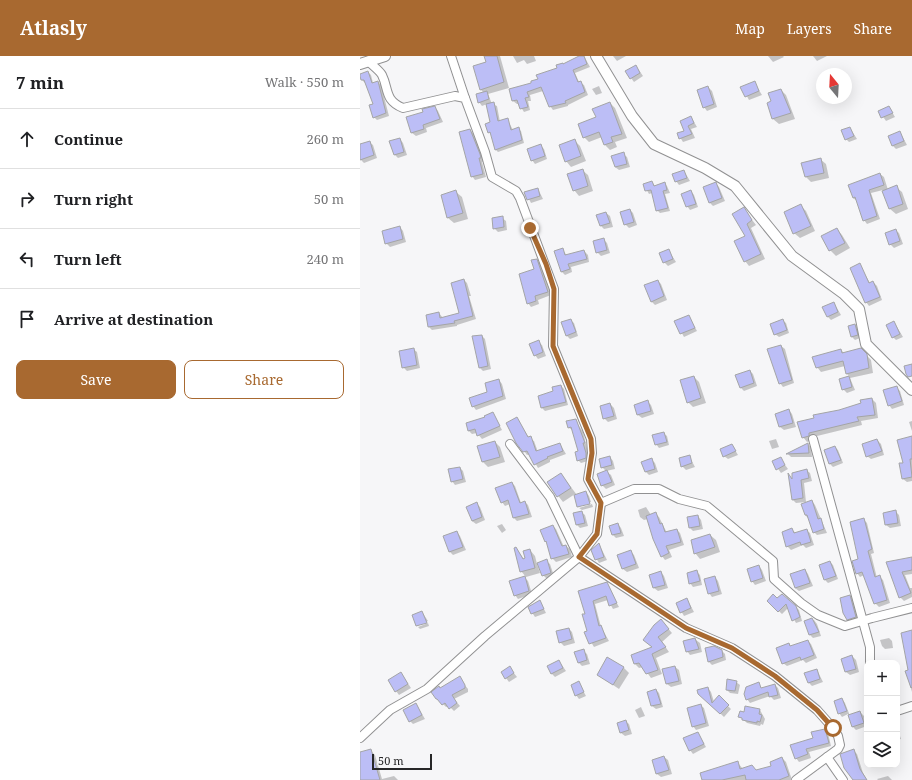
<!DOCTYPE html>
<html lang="en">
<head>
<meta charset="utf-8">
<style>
  :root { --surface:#fff; --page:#f2f2f2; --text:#202124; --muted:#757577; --line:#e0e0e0; --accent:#a86930 }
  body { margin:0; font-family:"Noto Serif",serif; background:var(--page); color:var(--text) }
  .controls { position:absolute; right:12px; bottom:12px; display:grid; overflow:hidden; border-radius:8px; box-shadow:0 4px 16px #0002 }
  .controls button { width:36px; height:36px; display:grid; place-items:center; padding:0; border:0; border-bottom:1px solid var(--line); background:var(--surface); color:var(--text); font:20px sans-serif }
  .compass { position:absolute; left:456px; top:12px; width:36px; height:36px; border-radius:50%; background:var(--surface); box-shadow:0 4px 16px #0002; rotate:342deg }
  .scale { position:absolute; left:12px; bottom:10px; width:60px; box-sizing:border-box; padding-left:4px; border:2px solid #272728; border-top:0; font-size:11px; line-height:14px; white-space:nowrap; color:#272728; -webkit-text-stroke:3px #f6f6f8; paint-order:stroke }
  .stop { position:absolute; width:12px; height:12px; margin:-9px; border:3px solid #a86930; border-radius:50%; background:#fff }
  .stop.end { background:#a86930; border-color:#fff; box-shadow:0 1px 4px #0008 }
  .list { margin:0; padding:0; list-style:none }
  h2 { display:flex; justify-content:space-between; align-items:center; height:52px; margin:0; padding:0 16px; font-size:17px }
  h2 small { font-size:13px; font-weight:400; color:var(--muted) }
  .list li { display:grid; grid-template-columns:26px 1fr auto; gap:12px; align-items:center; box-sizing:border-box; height:60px; padding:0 16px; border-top:1px solid var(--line) }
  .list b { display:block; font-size:15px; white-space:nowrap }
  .list em { font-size:13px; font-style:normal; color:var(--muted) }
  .actions { display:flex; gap:8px; padding:12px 16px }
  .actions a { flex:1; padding:9px 0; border:1px solid var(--accent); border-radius:8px; text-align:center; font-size:14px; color:var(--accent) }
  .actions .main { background:var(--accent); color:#fff }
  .icon { flex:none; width:22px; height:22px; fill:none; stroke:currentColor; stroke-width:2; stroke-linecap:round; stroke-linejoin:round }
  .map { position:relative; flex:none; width:552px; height:724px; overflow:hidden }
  header { display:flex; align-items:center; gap:24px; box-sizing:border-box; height:56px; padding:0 20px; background:var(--accent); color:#fff }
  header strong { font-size:19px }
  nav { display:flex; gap:22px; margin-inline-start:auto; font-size:14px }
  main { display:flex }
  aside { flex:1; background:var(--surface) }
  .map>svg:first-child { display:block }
  .shadow { fill:#0003 }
  .building { fill:#bcbef6; stroke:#a4a5a6 }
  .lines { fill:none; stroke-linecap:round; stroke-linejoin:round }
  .minor-casing { stroke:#919192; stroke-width:10 }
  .major-casing { stroke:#919192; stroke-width:12 }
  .minor { stroke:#fff; stroke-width:8 }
  .major { stroke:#fff; stroke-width:10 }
  .route { stroke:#a86930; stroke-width:5 }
</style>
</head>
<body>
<header>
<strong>Atlasly</strong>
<nav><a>Map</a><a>Layers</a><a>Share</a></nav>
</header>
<main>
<aside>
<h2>7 min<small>Walk · 550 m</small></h2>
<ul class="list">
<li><svg class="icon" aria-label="ahead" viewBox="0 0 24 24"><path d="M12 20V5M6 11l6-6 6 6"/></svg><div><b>Continue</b></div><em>260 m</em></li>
<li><svg class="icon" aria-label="right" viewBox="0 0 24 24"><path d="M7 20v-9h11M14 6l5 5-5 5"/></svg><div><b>Turn right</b></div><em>50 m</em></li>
<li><svg class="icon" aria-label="left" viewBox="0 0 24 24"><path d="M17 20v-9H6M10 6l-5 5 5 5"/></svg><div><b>Turn left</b></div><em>240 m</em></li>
<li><svg class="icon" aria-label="arrive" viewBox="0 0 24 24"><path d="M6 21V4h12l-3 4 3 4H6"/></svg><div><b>Arrive at destination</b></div></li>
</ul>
<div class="actions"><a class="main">Save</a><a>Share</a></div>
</aside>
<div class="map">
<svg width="552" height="724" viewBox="0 0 552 724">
  <rect width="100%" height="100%" fill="#f6f6f8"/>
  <g class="shadow">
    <polygon points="125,0 140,0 149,32 128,38 132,48 137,50 140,66 147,63 153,74 158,73 161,75 164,87 138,96 135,93 132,80 129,76 131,67 127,48 122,50 119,46 124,37 121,34 114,11 127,6"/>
    <polygon points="153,0 174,0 176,5 167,8 164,4 157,7"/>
    <polygon points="224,0 230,11 215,17 219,26 224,29 228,39 208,49 208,50 193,54 190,50 183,35 170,39 171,45 168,45 170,54 164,56 159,48 157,48 153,45 150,33 173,28"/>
    <polygon points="253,0 266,0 257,5"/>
    <polygon points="408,0 423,0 424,1 413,6"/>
    <polygon points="453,0 467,0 457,5"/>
    <polygon points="276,10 283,20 274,26 271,22"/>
    <polygon points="8,16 11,19 13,27 18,26 21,29 29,60 17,64 14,61 14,48 5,27 2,24"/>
    <polygon points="394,26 402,39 389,44 382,31"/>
    <polygon points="239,30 242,37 236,39 232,33"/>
    <polygon points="348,31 352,35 357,51 347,55 344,51"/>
    <polygon points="421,34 426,39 435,63 419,68 413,63 408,47 412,46"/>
    <polygon points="250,47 255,52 267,82 255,86 257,91 250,94 245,89 242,81 229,86 224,81"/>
    <polygon points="75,51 78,55 83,66 66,72 67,76 56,80 52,77"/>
    <polygon points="529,51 535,61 526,65 519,55"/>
    <polygon points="331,61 337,71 331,73 335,82 323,86 318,78 325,75"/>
    <polygon points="490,72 497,83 489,86 486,83"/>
    <polygon points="110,74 113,77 123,102 124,105 122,106 126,121 115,124 112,120"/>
    <polygon points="540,76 547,89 536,93 533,90"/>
    <polygon points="40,83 43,87 47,99 38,102 35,99 31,86"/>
    <polygon points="214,84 220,90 226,105 211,111 206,105"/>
    <polygon points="9,86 13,89 17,102 4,107 0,103 0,89"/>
    <polygon points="180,89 184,93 187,103 175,108 172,104"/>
    <polygon points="263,98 267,101 270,111 259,114 255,111"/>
    <polygon points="460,103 466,108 469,122 451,126 446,121"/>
    <polygon points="222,114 228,119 233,135 219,140 214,134"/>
    <polygon points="324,115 330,125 319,129 316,125"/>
    <polygon points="520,118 524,121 528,134 536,131 542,136 548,153 536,158 530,153 523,134 511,137 520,163 507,168 504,164 497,145 493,142"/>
    <polygon points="292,126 295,130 304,127 307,130 310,137 305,138 310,155 300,157 297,154 292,137 289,138 284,129"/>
    <polygon points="355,127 359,131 365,145 353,150 350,147"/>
    <polygon points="178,133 183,143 171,147 166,137"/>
    <polygon points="331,135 334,139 338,151 330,154 327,150"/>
    <polygon points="96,136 102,141 108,163 94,167 88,162"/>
    <polygon points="441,150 446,155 455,175 440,182 434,177"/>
    <polygon points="383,152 396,169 391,172 405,203 389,210 385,205 387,181"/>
    <polygon points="270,154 273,157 277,169 269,172 265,168"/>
    <polygon points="246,157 250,160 253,171 244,173 241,170 238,160"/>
    <polygon points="142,162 146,165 147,174 138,176 134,172"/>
    <polygon points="40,171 43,175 46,186 30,191 26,187"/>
    <polygon points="477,173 482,179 490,192 476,200 470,194"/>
    <polygon points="535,174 539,177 543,188 534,192 530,188"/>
    <polygon points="243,183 247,187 250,197 241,200 237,196"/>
    <polygon points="203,194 207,200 224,195 228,199 229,206 211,211 212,216 205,219 201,215"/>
    <polygon points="309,195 316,206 308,210 304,206"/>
    <polygon points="177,204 180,207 191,239 178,244 179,248 171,251 168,247"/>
    <polygon points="499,208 510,227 513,226 517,230 522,244 509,250 506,246"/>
    <polygon points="104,224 107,227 111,240 109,240 116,263 97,269 97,270 72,274 69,271 79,257 83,262 100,258"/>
    <polygon points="298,225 301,228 307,244 295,249 291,245"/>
    <polygon points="474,247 481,259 471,264 467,260"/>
    <polygon points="329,260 337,275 324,281 316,266"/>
    <polygon points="210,264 214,267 218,280 210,283 207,280"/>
    <polygon points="422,264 426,267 429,277 419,281 415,278"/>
    <polygon points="534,266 543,281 536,284 533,281"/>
    <polygon points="495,269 498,272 500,282 495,284 492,281"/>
    <polygon points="122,280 125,283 131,313 123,315 120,312"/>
    <polygon points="178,286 182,289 186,300 178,303 175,299"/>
    <polygon points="421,290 425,293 434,327 423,331 420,327"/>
    <polygon points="53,293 57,296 60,312 47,315 43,311"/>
    <polygon points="501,293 511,304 513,317 490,322 495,334 487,337 483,333 480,323 490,321 486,317 485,310 461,316 457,311 481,294 484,297"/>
    <polygon points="390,315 393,318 397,330 384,335 380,331"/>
    <polygon points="334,321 339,326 346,347 333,351 328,346"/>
    <polygon points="139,324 142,328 146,343 116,354 113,350"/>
    <polygon points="201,330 204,333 208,349 185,355 182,352"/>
    <polygon points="536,331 540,335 544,349 532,353 529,349"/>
    <polygon points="512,343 516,347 518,362 501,365 502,369 453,381 452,384 447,386 443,381 480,355"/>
    <polygon points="287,345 291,349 294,358 282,362 278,359"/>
    <polygon points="250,348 254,352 257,363 248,366 244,362"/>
    <polygon points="429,354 432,358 436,371 424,374 420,371 416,358"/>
    <polygon points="133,357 142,374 122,383 117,377 112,378 109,375 107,368 126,362"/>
    <polygon points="157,362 169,382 174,385 178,396 200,388 206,398 190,404 190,406 178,412 170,398 167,399 164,395"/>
    <polygon points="215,364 223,376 229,400 228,405 221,407 218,404 220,396 213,374 209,372"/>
    <polygon points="552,365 552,375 549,366"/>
    <polygon points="303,377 307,380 309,389 299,392 296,388"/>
    <polygon points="552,381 552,425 547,426 543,423 541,408 545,407"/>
    <polygon points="416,383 419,391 412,393 409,385"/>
    <polygon points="517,384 521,388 524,399 511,403 507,400"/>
    <polygon points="135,386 140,391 145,406 128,411 123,406 118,391"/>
    <polygon points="448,388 451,391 452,401 431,401 428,398"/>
    <polygon points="372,389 378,399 368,403 364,400"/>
    <polygon points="475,391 478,394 483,407 473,411 470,408 465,395"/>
    <polygon points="329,400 335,411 326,414 322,410"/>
    <polygon points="250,401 253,405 255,413 246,415 251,419 255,429 246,433 242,429 247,416 242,411"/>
    <polygon points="420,402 428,413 421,417 413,406"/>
    <polygon points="291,403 295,407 298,416 289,419 286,416"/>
    <polygon points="100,412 103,415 106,426 95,429 92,425"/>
    <polygon points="446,414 450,417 452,425 444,427 446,446 436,447 433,444 430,420 433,424"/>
    <polygon points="201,418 217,439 226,436 229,440 231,446 219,450 219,452 215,438 203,446 188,427"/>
    <polygon points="152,427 155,430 161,447 165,446 168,449 172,461 157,465 154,462 150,448 145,450 142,446"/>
    <polygon points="452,445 455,449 467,477 457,479 454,476 449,463 445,459"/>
    <polygon points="117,448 120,451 125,464 116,468 112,465"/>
    <polygon points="232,448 233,451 222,454 219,452"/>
    <polygon points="286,451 291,459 296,458 299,461 307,477 317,474 320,477 324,489 309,494 312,501 305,504 302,500 288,463 284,464 280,461 278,454"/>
    <polygon points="535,455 539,459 541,470 530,472 526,469 524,458"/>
    <polygon points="221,456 225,459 228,470 220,472 217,469 214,458"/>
    <polygon points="338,460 341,464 343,473 333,475 330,472"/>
    <polygon points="503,463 507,467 514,497 511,498 517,522 520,521 523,524 530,547 519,551 515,547 504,519 500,521 497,517"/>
    <polygon points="142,468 146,474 142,477 137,470"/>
    <polygon points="258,468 261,472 264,480 256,482 253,479 251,471"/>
    <polygon points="193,470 196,473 204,491 206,490 210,493 212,501 196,506 192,502 186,485"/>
    <polygon points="432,474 436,477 446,474 450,477 454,489 446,492 443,489 431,494 427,490"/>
    <polygon points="97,476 100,480 106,494 93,499 90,496 84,481"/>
    <polygon points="350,479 356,484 360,496 340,503 335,497"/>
    <polygon points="239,488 247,504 239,507 232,495"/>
    <polygon points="156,492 164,503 170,494 175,500 177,508 186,505 190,508 194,520 187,523 183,519 179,508 177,508 180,517 166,521 161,515"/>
    <polygon points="270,495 274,499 279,512 267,516 263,513 258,500"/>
    <polygon points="552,503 552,518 545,519 550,532 552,532 552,541 544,545 540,541 527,507"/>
    <polygon points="470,506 473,509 478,523 468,527 465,524"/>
    <polygon points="399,510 402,514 406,525 395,529 392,525"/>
    <polygon points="445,514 448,518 453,530 439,535 435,532"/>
    <polygon points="301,516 304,520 308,532 298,535 294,532 290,519"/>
    <polygon points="337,516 340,519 342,529 333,531 330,527"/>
    <polygon points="164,521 168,525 172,538 158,543 155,539"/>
    <polygon points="355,521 358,525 362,538 352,541 349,537"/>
    <polygon points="246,527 259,551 253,553 248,544 235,548 241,571 249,585 234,591 225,576 228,575 227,558 219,536"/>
    <polygon points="490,540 493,543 499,564 492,567 488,563"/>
    <polygon points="327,543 334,556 324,560 317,548"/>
    <polygon points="417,543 435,550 439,554 442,565 436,567 428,552 422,558 408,545"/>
    <polygon points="180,545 186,557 175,561 169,552"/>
    <polygon points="62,556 68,565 57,570"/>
    <polygon points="454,564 457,568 461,580 453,582 450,579 445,566"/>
    <polygon points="68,567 69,570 60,573 58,571"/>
    <polygon points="305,569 312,577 302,586 309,596 296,602 302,618 291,622 283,611 279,612 275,608 272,599 293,592 284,584"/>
    <polygon points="209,573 212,576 215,587 204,590 200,586"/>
    <polygon points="552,575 552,636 546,615 549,614"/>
    <polygon points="529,582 532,585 533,592 525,593 522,590 520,584"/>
    <polygon points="336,584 340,587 342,596 330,599 327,595 324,586"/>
    <polygon points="448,585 451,588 457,602 446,607 443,604 427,610 423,607 429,588 431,591"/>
    <polygon points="361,594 365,598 366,604 352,609 349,606"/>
    <polygon points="223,595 227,598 230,608 222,610 219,607 216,597"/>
    <polygon points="492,600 496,604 499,616 490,619 486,616"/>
    <polygon points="199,605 206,615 195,621 191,617"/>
    <polygon points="263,611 269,617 259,633 238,619"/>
    <polygon points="315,611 319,614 322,628 311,631 307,628 304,614"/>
    <polygon points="150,612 157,621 149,626 146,622"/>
    <polygon points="457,614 463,626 452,630 449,627"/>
    <polygon points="41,617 51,632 39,639 36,635"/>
    <polygon points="99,622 108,633 108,636 94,643 100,650 94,655 89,650 86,651 83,648 80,633"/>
    <polygon points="376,626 380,629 378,638 370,637 367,634"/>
    <polygon points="219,627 226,640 219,643 216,639"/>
    <polygon points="398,627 402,633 415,629 418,632 421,642 414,644 410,640 390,647 387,643"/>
    <polygon points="348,632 351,636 354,646 359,641 371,653 364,661 339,637"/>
    <polygon points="296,634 299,637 303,651 296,653 292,650"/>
    <polygon points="482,643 485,647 490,660 500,656 504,660 507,670 496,674 493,671 488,658 482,661 479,657"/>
    <polygon points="56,648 65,663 53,668 50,665"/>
    <polygon points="340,649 344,652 349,670 336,674 333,670"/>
    <polygon points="281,651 285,660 279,662 275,654"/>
    <polygon points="400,654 405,663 403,669 401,668 400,670 387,667 380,660 385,657"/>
    <polygon points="265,665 269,668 272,678 265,680 261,677"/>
    <polygon points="537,671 541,683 537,684"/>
    <polygon points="464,674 468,677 471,690 449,696 451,702 439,706 436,702"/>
    <polygon points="338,677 346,691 333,698 330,694"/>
    <polygon points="10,694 15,699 22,723 34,720 38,724 0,724 0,698"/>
    <polygon points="494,695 497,698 503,717 507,724 494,724"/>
    <polygon points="304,701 308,704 312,718 301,721 297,718 293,704"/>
    <polygon points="422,702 426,706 432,724 343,724 378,707 383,713 397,715 412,710"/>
    <polygon points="528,720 532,724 518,724 517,723"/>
  </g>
  <g class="building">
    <polygon points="124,0 137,0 144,26 120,34 113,10 126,6"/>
    <polygon points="219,0 224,0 227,8 213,14 218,26 221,25 225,36 205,45 206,47 189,51 181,31 167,36 169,41 165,42 168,51 160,53 157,44 152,45 149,33 171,27 171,25 178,23 176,19 197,12 196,9 203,7 203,8"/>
    <polygon points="276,9 280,17 270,23 265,15"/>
    <polygon points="8,15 12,27 18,25 26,57 13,62 9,49 13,48 4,24 1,24 0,20 0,18"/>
    <polygon points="395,25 399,35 385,41 380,31"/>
    <polygon points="348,30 354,48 343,52 337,34"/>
    <polygon points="421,33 431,57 412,63 407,47 411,45 408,37"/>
    <polygon points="127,35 129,43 118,47 116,38"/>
    <polygon points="134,46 138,65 148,62 151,74 159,71 162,84 135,94 130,76 128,77 125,68 130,66 126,48"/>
    <polygon points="250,46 262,78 251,81 253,86 244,89 239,76 223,82 218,68 236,61 232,53"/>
    <polygon points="75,50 80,63 63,69 64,73 51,77 46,61 63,56 62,53"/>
    <polygon points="529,50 533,57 521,62 518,55"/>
    <polygon points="331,60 334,67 328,70 332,78 319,83 317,77 324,75 320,65"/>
    <polygon points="490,71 494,80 485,84 481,74"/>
    <polygon points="110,73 120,98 121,102 119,102 123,118 111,121 99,76"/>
    <polygon points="540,75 544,85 532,90 528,80"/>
    <polygon points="40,82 44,96 34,99 29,85"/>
    <polygon points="215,83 221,100 205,106 199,89"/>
    <polygon points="10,85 14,99 0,104 0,88"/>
    <polygon points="181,88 185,100 171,105 167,93"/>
    <polygon points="264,96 267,108 255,111 251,100"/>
    <polygon points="461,102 464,117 445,121 441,107"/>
    <polygon points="223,113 228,130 213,135 207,118"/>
    <polygon points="324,114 327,122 315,126 312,118"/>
    <polygon points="520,117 524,129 509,134 517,160 503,165 495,141 493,142 488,129"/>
    <polygon points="292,125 294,130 305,126 307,134 303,135 308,152 296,155 291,134 285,135 283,128"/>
    <polygon points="356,126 362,142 349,147 343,131"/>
    <polygon points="537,129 543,148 529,153 522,135"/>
    <polygon points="178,132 180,140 167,144 164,136"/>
    <polygon points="96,134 103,157 87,162 81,139"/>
    <polygon points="331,134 336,148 326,151 321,138"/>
    <polygon points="441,148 451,170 433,178 424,156"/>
    <polygon points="384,151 392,164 387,168 401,198 384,206 374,185 385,180 372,158"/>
    <polygon points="270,153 274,166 264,169 260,156"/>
    <polygon points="246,156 250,167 240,170 236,159"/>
    <polygon points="143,160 144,171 133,173 132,162"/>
    <polygon points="40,170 43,183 25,188 22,175"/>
    <polygon points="477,172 485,187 469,195 461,180"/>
    <polygon points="536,173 540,185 529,189 525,177"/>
    <polygon points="244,182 247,194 236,197 233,185"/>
    <polygon points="203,192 205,199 224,194 227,203 208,208 210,213 201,216 194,195"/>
    <polygon points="309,193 313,203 303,207 299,197"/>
    <polygon points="177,203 188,236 175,240 176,245 167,248 159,218 174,213 171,204"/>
    <polygon points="500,207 509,227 513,225 520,241 505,247 490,212"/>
    <polygon points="104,223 113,260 94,265 95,267 68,271 66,259 79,256 80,262 99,257 91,227"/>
    <polygon points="298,224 304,240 291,246 284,229"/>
    <polygon points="474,246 478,256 467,261 462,251"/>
    <polygon points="329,259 335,272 320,278 314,265"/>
    <polygon points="211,263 216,276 206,280 201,266"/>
    <polygon points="423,263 427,274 414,279 410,268"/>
    <polygon points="534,265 540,278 532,282 526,269"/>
    <polygon points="495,268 498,279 491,281 488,270"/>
    <polygon points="122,279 128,310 119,312 112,280"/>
    <polygon points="179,284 183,296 174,300 169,288"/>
    <polygon points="421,289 432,324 419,328 407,293"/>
    <polygon points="54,292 57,309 42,312 39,295"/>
    <polygon points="501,292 507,298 509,312 486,318 483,305 456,312 452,301 481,293 482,297"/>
    <polygon points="552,308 552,320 548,321 546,318 544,310"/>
    <polygon points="390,314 394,327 380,332 375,319"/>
    <polygon points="334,320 341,342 327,347 320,324"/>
    <polygon points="489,320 492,331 482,334 479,323"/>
    <polygon points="139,323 143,340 112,351 109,342 127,336 125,327"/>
    <polygon points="201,329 206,346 181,352 178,340 193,335 192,331"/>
    <polygon points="537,330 542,345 528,350 523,334"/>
    <polygon points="512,342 515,359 497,361 499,365 449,377 449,380 442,382 437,366 454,362 453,359 479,354 501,347 500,344"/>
    <polygon points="288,344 291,355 277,359 274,349"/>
    <polygon points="250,347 254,360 243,363 240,350"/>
    <polygon points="429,353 433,367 419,371 415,358"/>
    <polygon points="133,356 140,370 117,380 115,373 108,375 106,367 125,361 124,360"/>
    <polygon points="157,361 168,381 171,380 176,395 200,387 203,395 187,401 188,402 174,409 167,395 163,396 156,387 146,367"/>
    <polygon points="216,363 225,387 223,387 226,397 226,402 217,405 215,396 218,395 211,371 208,372 206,365"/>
    <polygon points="304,376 307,386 295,389 292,379"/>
    <polygon points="552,380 552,403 550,403 552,421 542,423 539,407 543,407 537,384"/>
    <polygon points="517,383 522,395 506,401 502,388"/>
    <polygon points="135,385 140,401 122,406 117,390"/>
    <polygon points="448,387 449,397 426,398"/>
    <polygon points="372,388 376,395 363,401 360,393"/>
    <polygon points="475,390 481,404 469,408 464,394"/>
    <polygon points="330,399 332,407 321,411 319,402"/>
    <polygon points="250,400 252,409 241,412 239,403"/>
    <polygon points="421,401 425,409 416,414 412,405"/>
    <polygon points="292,402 295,413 285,416 281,406"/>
    <polygon points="100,411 103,423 91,426 88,413"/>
    <polygon points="447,413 449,422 441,424 443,442 432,444 428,417 432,423 432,417"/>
    <polygon points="247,414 252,426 241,430 237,418"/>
    <polygon points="201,417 211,432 197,441 187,426"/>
    <polygon points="152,426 160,447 165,445 169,458 153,462 148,444 141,447 135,432"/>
    <polygon points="226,435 230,448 217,451 214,439"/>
    <polygon points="452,444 458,463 461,462 464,473 453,477 447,459 445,459 441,448"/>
    <polygon points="117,446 122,461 112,465 106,451"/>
    <polygon points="536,454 538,467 525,469 523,457"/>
    <polygon points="222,455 225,467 216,469 213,457"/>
    <polygon points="296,456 300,468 302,467 305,476 317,473 321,486 306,490 309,497 301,501 293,483 286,460"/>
    <polygon points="338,459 340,470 329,472 327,461"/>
    <polygon points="504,462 512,493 508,495 515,521 520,519 527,544 514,548 502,516 496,518 492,505 498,503 490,466"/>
    <polygon points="258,467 261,477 252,479 249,470"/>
    <polygon points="193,469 202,490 206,489 209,498 191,503 186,485 185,486 180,474"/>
    <polygon points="432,472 434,477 447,473 451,486 441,489 440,486 426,491 422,476"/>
    <polygon points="97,475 103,491 89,496 83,480"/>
    <polygon points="350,478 355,491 334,498 331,484"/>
    <polygon points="239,487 244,501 235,504 231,494"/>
    <polygon points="156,491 163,503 165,502 163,495 170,493 175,512 160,516 154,492"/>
    <polygon points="271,494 276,508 262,513 257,499"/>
    <polygon points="552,501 552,514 542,516 551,537 539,542 526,506"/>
    <polygon points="187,503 191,517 182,520 177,507"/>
    <polygon points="470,505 476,520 464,524 459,509"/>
    <polygon points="399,509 403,522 391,526 387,513"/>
    <polygon points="445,513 450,527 435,532 430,518"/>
    <polygon points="337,514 340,525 329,528 327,517"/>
    <polygon points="301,515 305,529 293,532 289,519"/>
    <polygon points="165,520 169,535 154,540 149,525"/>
    <polygon points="355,520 359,535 348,538 344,523"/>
    <polygon points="247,526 257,547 249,550 246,540 233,545 239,570 241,569 246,582 229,588 224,576 227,575 222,558 225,558 218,535"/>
    <polygon points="413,538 417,542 422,538 436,550 440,561 432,565 426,548 418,556 407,545"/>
    <polygon points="490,539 496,561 487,564 483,557 480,542"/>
    <polygon points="327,542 331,552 320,557 316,547"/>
    <polygon points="180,544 184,553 171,558 168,551"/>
    <polygon points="62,555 67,567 56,570 52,559"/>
    <polygon points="452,562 459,576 449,579 444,565"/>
    <polygon points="301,563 309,573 298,581 306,591 292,598 298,614 286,618 279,607 274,608 271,599 292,591 283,584 294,569"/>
    <polygon points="209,572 212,583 199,587 196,575"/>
    <polygon points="552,574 552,631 551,632 545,615 548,614 541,577"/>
    <polygon points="335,582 339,593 326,596 323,585"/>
    <polygon points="448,584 454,599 441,604 440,601 422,608 416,592 429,587 430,590"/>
    <polygon points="354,590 362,594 363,601 348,606 345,592"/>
    <polygon points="224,593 227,604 218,607 214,596"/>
    <polygon points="492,599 496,613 485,616 481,603"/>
    <polygon points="247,601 264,611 253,629 237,619"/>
    <polygon points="199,604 203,612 191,618 187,610"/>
    <polygon points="150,610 154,617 145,623 141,616"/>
    <polygon points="315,610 319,625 306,628 302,613"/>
    <polygon points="457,613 460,623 448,627 444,617"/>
    <polygon points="41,616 48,628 35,636 28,624"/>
    <polygon points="100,620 105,629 105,632 92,639 97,647 89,653 85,647 82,649 77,643 76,643 71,636 79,630 80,632"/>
    <polygon points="367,623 377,625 375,635 366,634"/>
    <polygon points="219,625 224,636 215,640 211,629"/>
    <polygon points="399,626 401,632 415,628 418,639 409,641 408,636 386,644 384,638 386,631"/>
    <polygon points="348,631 352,647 359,639 369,649 360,658 338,638 337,634"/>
    <polygon points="296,633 301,648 291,650 287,636"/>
    <polygon points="482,642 487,655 478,658 474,645"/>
    <polygon points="56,647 62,659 49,666 43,654"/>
    <polygon points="341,648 346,667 332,671 327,652"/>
    <polygon points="385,650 400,653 399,658 402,659 400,666 397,665 397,667 382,664 382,662 378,661 380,655 384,656"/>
    <polygon points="500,655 504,667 492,671 488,659"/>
    <polygon points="266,664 269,674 260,677 257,667"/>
    <polygon points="465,673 469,687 446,693 448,698 435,703 430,689 453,682 451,676"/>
    <polygon points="338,676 344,688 329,695 323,682"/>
    <polygon points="11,693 20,724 0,724 0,696"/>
    <polygon points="494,693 500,713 507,724 493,724 484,712 480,698"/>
    <polygon points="304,700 309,714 296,718 292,704"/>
    <polygon points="422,701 429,720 419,724 386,724 385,719 362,724 342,724 340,717 378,705 380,713 392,709 396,714 411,710 410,706"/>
  </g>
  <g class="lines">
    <defs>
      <g id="minor">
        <polyline points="91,0 105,42"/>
        <path d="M8 5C12 9 20 15 22 19 29 33 24 44 43 52L95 40 105 42 125 96 132 121 156 135 160 142 194 233 193 290 231 383 232 397 228 423 241 447 274 433H299L319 443 347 450 413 505 414 523 441 547 458 559 485 570 512 562 552 552"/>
        <polyline points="453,383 510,591 510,607"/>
        <polyline points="150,388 190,441 219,501 326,572 372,592 415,620 457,654 473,672 478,680 480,689 478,693 436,724"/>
        <polyline points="537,655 552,650"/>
        <polyline points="0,682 30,654 67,633 125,580 219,501 237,478 241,447"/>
        <polyline points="467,701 483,724"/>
      </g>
      <g id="major">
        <polyline points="236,0 272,60 294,88 345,112 375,130 432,200 484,238 499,253 506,288 552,334"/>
        <polyline points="0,8 25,0"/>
      </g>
    </defs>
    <use href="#minor" class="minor-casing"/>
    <use href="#major" class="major-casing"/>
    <use href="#minor" class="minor"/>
    <use href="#major" class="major"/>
  </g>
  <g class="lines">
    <polyline class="route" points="170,172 186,208 194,233 193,290 231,383 232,397 228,423 241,447 237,478 219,501 326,572 372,592 415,620 457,654 473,672"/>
  </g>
</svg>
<div class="controls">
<button>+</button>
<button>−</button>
<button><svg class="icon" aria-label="layers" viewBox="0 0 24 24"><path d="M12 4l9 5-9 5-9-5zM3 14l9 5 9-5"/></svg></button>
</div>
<svg class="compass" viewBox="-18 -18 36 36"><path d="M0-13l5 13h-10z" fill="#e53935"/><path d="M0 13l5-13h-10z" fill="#757577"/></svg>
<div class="scale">50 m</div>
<div class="stop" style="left:473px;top:672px"></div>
<div class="stop end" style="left:170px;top:172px"></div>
</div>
</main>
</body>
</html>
